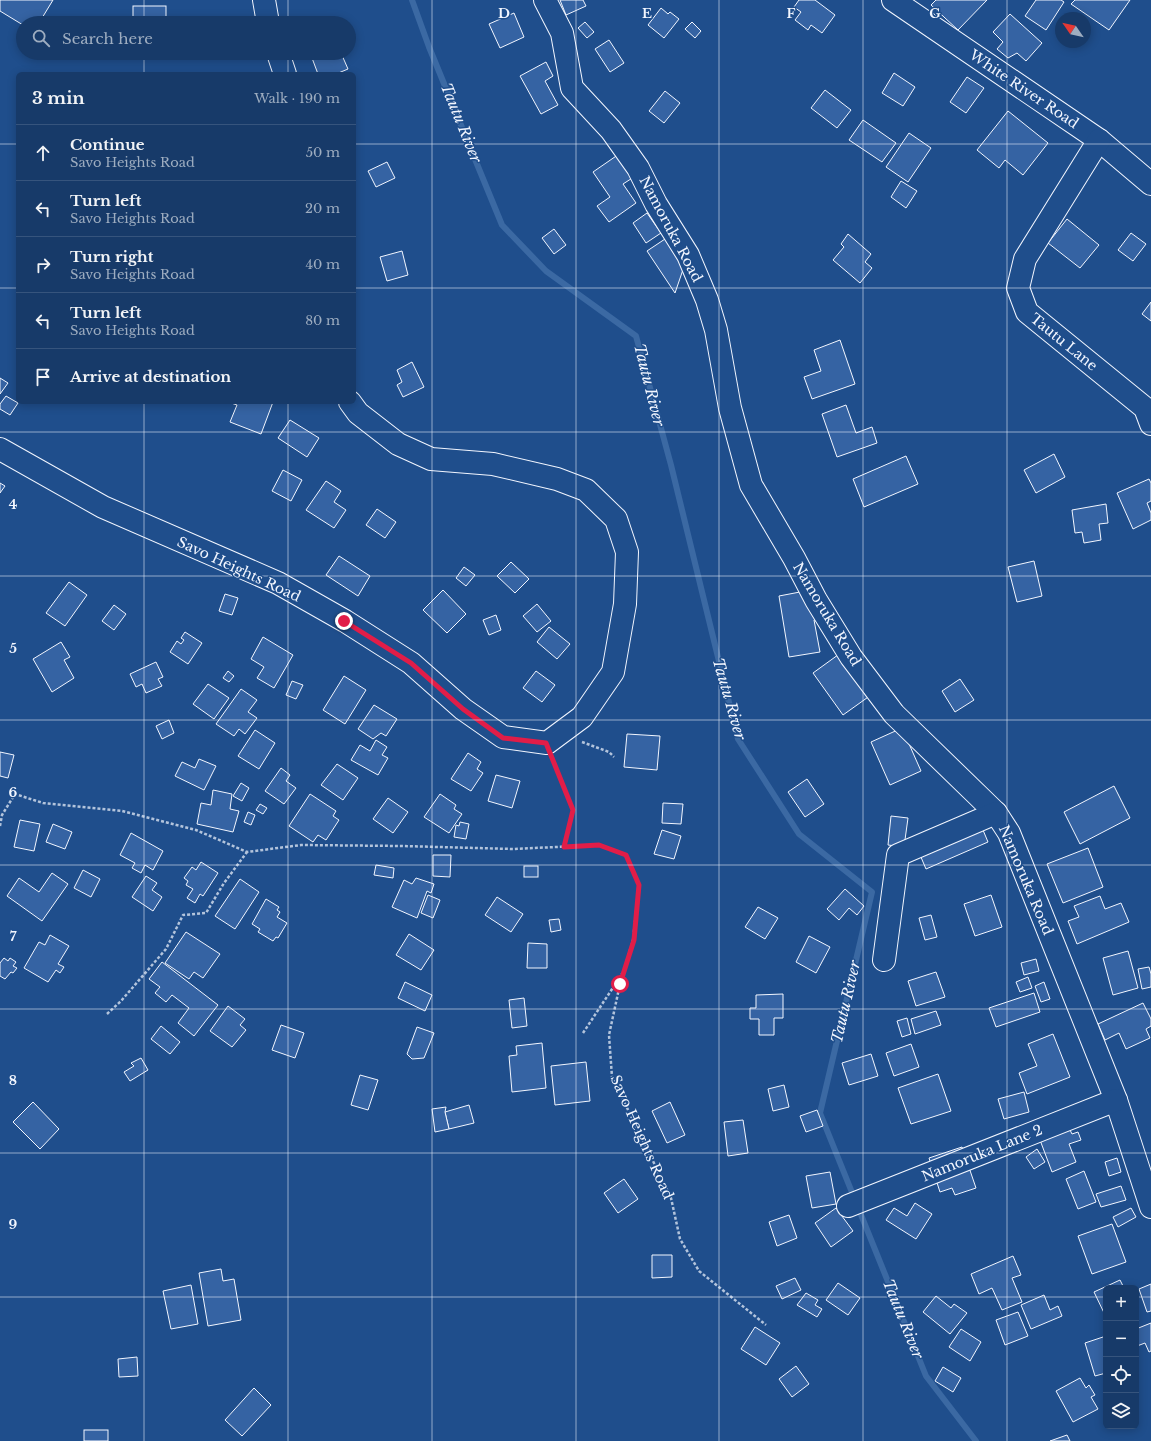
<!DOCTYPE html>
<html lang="en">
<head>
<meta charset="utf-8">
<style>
  :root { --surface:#173a69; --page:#244571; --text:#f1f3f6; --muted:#9eadc0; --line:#36547d }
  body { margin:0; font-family:"Libre Baskerville",serif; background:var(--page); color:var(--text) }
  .controls { position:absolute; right:12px; bottom:12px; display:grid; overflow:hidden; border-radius:6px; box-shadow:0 2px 10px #0003 }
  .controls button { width:36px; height:36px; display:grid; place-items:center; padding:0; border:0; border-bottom:1px solid var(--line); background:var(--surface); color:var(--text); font:20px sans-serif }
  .compass { position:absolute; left:1055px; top:12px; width:36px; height:36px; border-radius:50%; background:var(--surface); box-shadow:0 2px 10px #0003; rotate:304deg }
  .stop { position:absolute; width:12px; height:12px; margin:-9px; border:3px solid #e11d48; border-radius:50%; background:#fff }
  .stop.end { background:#e11d48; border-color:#fff; box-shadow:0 1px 4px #0008 }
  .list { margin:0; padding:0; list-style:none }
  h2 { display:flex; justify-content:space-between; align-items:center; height:52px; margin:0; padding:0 16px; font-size:17px }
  h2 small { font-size:13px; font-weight:400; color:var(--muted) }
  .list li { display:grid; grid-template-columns:26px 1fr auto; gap:12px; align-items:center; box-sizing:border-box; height:56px; padding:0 16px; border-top:1px solid var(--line) }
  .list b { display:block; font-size:15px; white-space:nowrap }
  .list p { margin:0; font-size:13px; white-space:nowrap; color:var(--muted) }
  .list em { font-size:13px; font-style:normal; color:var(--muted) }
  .icon { flex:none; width:22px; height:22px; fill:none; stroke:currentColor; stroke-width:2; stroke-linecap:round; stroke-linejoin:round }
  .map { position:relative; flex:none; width:1151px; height:1441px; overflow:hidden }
  .search { position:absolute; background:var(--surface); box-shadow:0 2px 10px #0003; left:16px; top:16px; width:340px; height:44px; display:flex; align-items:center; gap:10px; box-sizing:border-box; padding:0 14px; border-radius:22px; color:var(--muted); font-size:15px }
  .panel { position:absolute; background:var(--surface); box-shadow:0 2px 10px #0003; left:16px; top:72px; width:340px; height:332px; border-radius:6px }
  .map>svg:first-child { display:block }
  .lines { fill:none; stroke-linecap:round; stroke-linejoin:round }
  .stream { stroke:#3b69a3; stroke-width:6 }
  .building { fill:#3563a3; stroke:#f2f6ff }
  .minor-casing { stroke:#f2f6ff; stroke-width:24 }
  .path { stroke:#b3c4dc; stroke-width:2.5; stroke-dasharray:3 2; stroke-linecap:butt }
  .minor { stroke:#1f4e8c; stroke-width:22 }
  .route { stroke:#e11d48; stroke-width:5 }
  .grid { fill:none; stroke:#f2f6ff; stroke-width:1; stroke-opacity:0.55 }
  .labels { text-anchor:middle; stroke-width:3; stroke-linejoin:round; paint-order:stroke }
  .street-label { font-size:14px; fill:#f2f6ff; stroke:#1f4e8c }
  .water-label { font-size:15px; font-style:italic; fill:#f2f6ff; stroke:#1f4e8c }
  .grid-label { font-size:13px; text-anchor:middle; font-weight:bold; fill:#f2f6ff; stroke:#1f4e8c; stroke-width:3; stroke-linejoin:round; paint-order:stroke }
</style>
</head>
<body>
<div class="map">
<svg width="1151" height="1441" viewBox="0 0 1151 1441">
  <rect width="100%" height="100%" fill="#1f4e8c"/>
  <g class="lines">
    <polyline class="stream" points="412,0 429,47 502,225 546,271 636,336 671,465 738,739 799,834 872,892 820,1113 926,1376 976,1441"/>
  </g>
  <g class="building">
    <polygon points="0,0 53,0 39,23 23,23 23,25 0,11"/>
    <polygon points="560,0 583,0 586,6 566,15"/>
    <polygon points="799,0 815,0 835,15 822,33 811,25 808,30 795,20 801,12 794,7"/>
    <polygon points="936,0 987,0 958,30 931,5"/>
    <polygon points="1036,0 1061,0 1064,2 1046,30 1025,16"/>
    <polygon points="1075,0 1130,0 1109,30 1071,4"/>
    <rect x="133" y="6" width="33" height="17"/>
    <polygon points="661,8 668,14 670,12 679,19 664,38 648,25"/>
    <polygon points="514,13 524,37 500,48 489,24"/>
    <polygon points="1010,14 1042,43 1026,61 1017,53 1008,58 997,49 1003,42 993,32"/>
    <polygon points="585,22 594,32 587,38 578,28"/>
    <polygon points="692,22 701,31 695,38 685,29"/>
    <polygon points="609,40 624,63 610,72 595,49"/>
    <polygon points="323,53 341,53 348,69 336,74 318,74 312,58"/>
    <polygon points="546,62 553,76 545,81 558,105 541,114 520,76"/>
    <polygon points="894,73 915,87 903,106 882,93"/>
    <polygon points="967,77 984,88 966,113 950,102"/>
    <polygon points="825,90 851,110 837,128 811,108"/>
    <polygon points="665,91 680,103 664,123 649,111"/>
    <polygon points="1008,111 1048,143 1023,175 1005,160 999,168 977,150"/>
    <polygon points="863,120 896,143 882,162 849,140"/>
    <polygon points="909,133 931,148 908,182 886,167"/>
    <polygon points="622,152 637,175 623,184 636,203 609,222 597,206 610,197 593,172"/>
    <polygon points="387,162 395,178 376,187 368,171"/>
    <polygon points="901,181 917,191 906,208 891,197"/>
    <polygon points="647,213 661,233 646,243 633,223"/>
    <polygon points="1067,219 1099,245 1080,268 1048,243"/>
    <polygon points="554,229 566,245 554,254 542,238"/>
    <polygon points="674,233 688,255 675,293 647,251"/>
    <polygon points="1131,233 1146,244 1133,261 1118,250"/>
    <polygon points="848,234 871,254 865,262 872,268 860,283 833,260 844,247 841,244"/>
    <polygon points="402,251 408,275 387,281 380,257"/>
    <polygon points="1151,302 1151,321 1142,314"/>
    <polygon points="840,340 855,384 812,399 804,377 821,371 814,350"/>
    <polygon points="412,362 424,387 403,397 397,385 402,382 397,370"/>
    <polygon points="0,378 8,383 0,394"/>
    <polygon points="6,396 18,403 10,415 0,409 0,404"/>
    <polygon points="228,402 273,402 261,434 230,422 237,405"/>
    <polygon points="846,405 856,433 872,427 877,443 837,457 822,414"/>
    <polygon points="290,420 319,438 307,457 278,438"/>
    <polygon points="1054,454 1065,477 1036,493 1024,470"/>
    <polygon points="906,456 918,484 864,507 853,479"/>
    <polygon points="283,470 302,480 291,501 272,491"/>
    <polygon points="1149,479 1151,483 1151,501 1147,503 1151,513 1151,520 1133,529 1117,493"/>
    <polygon points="326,481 341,491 334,502 346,510 334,528 306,510"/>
    <polygon points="0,483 5,486 0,493"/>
    <polygon points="1106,504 1108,523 1099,524 1101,540 1084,543 1082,532 1075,533 1072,510"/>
    <polygon points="377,509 396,522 385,538 366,525"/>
    <polygon points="339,556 370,576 358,596 326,575"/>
    <polygon points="1034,561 1042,596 1017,602 1008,567"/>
    <polygon points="511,562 529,579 515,593 497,576"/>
    <polygon points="464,567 475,575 466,586 456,578"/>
    <polygon points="69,582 87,595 65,626 46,613"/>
    <polygon points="821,588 827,618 814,620 820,652 789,657 779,596"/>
    <polygon points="443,590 466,614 447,633 423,610"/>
    <polygon points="225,594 238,598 232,615 219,611"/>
    <polygon points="537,604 551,621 537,632 523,616"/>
    <polygon points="114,605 126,614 114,630 102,621"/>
    <polygon points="496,615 501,630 489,635 483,620"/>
    <polygon points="549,627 570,644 557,659 537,642"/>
    <polygon points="185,632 202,643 188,664 170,652 177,641 181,644 184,640 181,638"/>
    <polygon points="263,637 293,655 274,688 257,678 264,667 251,659"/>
    <polygon points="61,642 70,657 64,660 74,678 52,692 33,659"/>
    <polygon points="842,652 871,695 843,715 813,673"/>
    <polygon points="156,662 163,677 158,679 162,686 146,693 142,684 136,687 130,674"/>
    <polygon points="228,671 234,676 229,682 223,678"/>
    <polygon points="536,671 555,685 542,702 523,688"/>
    <polygon points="344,676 366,690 345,724 323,710"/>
    <polygon points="960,679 974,700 955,712 942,691"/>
    <polygon points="292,681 303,685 296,699 286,695"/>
    <polygon points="208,684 229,698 214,719 193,704"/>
    <polygon points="241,689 257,700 248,712 257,718 245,734 239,729 234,736 216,724"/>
    <polygon points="374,705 397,719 386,736 381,733 373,739 358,729"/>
    <polygon points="169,720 174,733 162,739 156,726"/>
    <polygon points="902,728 921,771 890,785 871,742"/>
    <polygon points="255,730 275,743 259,769 238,756"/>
    <polygon points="627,734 660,736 657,770 624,767"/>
    <polygon points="376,740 387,747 382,755 388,758 378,775 351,760 360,745 370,751"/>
    <polygon points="0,752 14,755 8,778 0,776"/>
    <polygon points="468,753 481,762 477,769 483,773 471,791 451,779"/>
    <polygon points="199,759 216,766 204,790 175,776 182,762 195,768"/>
    <polygon points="337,764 358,778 343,800 321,785"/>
    <polygon points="281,768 290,775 286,781 296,788 284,804 265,791"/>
    <polygon points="496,775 520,781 512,808 488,801"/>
    <polygon points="807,779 824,804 805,817 788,792"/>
    <polygon points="241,783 249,788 242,801 233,796"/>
    <polygon points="1114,786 1130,818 1080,844 1064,812"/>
    <polygon points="213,790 232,794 230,809 239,811 233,832 197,824 201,803 211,805"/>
    <polygon points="310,794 336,811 333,816 339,820 326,840 318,835 313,842 289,826"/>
    <polygon points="440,794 456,805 454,809 462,814 449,833 424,817"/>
    <polygon points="388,798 408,812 393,833 373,819"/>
    <polygon points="663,803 683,804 681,824 662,823"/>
    <polygon points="260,804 267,808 263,814 256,810"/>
    <polygon points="248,812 255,815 251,825 244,822"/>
    <polygon points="891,816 908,818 904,847 888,845"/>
    <polygon points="20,820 40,824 34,851 14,847"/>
    <polygon points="460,822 469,824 466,839 454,837 456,825 459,826"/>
    <polygon points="53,824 72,832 65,849 46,842"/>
    <polygon points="662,830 681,836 674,859 654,854"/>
    <polygon points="983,830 988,842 926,869 915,843"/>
    <polygon points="131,833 163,851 153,870 145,865 141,873 132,868 135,863 120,855"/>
    <polygon points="1088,848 1103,887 1063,903 1047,864"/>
    <polygon points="433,855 451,855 450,877 433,876"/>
    <polygon points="201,862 218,873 203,896 200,894 195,903 187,898 193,889 186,885 188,881 184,878 192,867 196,870"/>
    <polygon points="376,865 394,868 393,878 374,875"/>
    <rect x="524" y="866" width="14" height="11"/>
    <polygon points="83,870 100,879 91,897 74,888"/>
    <polygon points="52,873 68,884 42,921 7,896 19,878 39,892"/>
    <polygon points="146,876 157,883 152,890 162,897 153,911 132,897"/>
    <polygon points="416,878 434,884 431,893 427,891 417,918 392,907 404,880 412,884"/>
    <polygon points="240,879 259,892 235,929 215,916"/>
    <polygon points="845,889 864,906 857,915 849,908 839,920 827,909"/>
    <polygon points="428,895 440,900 433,918 421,913"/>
    <polygon points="991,895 1002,927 975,936 964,904"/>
    <polygon points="1100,896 1105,909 1121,903 1129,922 1077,944 1068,921 1079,917 1074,906"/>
    <polygon points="497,897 523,914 511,932 485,915"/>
    <polygon points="266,899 279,907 277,910 280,912 277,917 287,923 278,938 276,937 273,941 258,932 260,929 252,924"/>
    <polygon points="758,907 778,918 765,939 745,927"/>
    <polygon points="931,915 937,937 925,940 919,918"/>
    <polygon points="559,919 561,930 551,932 549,920"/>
    <polygon points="186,932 220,954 203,978 194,972 189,979 165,963"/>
    <polygon points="409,934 434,950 421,970 396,955"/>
    <polygon points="50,935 69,946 58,964 64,967 60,973 56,970 48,982 24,968 39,942 45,945"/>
    <polygon points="809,936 830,947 816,973 796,962"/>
    <polygon points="528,943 547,944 547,968 527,968"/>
    <polygon points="1128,951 1138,988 1113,995 1103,958"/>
    <polygon points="4,958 8,961 10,958 16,962 13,966 17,968 13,973 11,972 5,979 0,976 0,963"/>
    <polygon points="1036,959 1039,971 1024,975 1021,963"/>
    <polygon points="162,962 218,1005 194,1036 178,1023 189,1008 172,995 166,1002 155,993 160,987 149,979"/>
    <polygon points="1149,967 1151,974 1151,987 1142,989 1138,969"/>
    <polygon points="936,972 945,997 916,1006 908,981"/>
    <polygon points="1028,977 1032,988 1020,992 1016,982"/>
    <polygon points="405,982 432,995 425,1011 398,998"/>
    <polygon points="1044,982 1050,999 1041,1002 1035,986"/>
    <polygon points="1034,993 1040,1012 996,1027 989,1008"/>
    <polygon points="783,994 783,1018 774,1018 774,1035 759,1035 759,1019 750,1019 750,1008 756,1008 756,995"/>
    <polygon points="524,998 527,1026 512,1028 509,1000"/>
    <polygon points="1143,1003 1151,1019 1151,1026 1146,1029 1150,1038 1126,1049 1119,1033 1105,1040 1098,1024"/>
    <polygon points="228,1006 245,1019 240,1025 246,1030 232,1047 210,1031"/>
    <polygon points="936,1011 941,1025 915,1034 911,1019"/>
    <polygon points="907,1018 911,1034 902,1037 897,1021"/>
    <polygon points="281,1025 304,1033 295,1058 272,1050"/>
    <polygon points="161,1026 180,1042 170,1054 151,1039"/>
    <polygon points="417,1027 434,1033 424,1058 412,1059 407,1054"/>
    <polygon points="1053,1034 1070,1077 1027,1094 1019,1073 1037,1066 1028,1044"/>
    <polygon points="542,1043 546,1088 512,1092 509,1056 517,1055 516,1046"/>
    <polygon points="911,1044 919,1067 894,1076 886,1053"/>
    <polygon points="871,1054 878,1076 849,1085 842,1063"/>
    <polygon points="141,1058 148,1070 130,1081 124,1072 134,1066 131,1063"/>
    <polygon points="586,1062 590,1101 555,1105 551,1066"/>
    <polygon points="938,1074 951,1111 911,1124 898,1088"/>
    <polygon points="360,1075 378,1080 368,1110 351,1105"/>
    <polygon points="784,1085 789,1107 773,1111 768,1089"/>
    <polygon points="1024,1092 1029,1112 1004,1119 998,1099"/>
    <polygon points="33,1102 59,1129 40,1149 13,1122"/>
    <polygon points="670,1102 685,1135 667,1143 652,1111"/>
    <polygon points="469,1105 474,1123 449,1129 445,1112"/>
    <polygon points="446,1107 445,1112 449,1129 435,1132 432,1109"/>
    <polygon points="817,1110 823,1126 806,1132 800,1116"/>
    <polygon points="743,1120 748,1153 728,1156 724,1122"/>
    <polygon points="1069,1128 1072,1134 1078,1132 1081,1140 1069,1144 1076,1162 1052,1172 1040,1140"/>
    <polygon points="962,1147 976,1188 955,1195 952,1188 940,1192 929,1158"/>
    <polygon points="1037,1149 1045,1162 1034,1169 1026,1157"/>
    <polygon points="1117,1158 1121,1172 1109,1176 1105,1162"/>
    <polygon points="1084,1171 1096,1202 1078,1209 1066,1179"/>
    <polygon points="830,1172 836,1204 812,1208 806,1176"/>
    <polygon points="624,1179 638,1199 618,1213 604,1193"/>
    <polygon points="1121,1186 1126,1200 1101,1207 1096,1194"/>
    <polygon points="915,1203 932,1214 916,1239 886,1220 894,1208 907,1216"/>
    <polygon points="836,1208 853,1231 831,1247 815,1223"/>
    <polygon points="1131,1208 1136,1217 1118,1227 1113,1217"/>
    <polygon points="789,1215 797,1238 777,1246 769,1222"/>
    <polygon points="1112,1224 1126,1262 1092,1274 1078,1236"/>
    <polygon points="652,1255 672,1255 672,1277 652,1278"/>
    <polygon points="1013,1256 1021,1275 1012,1278 1022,1302 1002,1310 992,1288 979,1294 971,1274"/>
    <polygon points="221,1269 223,1281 234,1279 241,1320 208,1326 199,1273"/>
    <polygon points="795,1278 801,1290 782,1299 776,1286"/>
    <polygon points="1120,1280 1124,1288 1106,1288 1106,1317 1094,1292"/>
    <polygon points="838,1283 860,1298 848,1315 826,1300"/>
    <polygon points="1151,1284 1151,1311 1147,1312 1139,1289"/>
    <polygon points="191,1285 198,1324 171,1329 163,1291"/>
    <polygon points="806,1293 818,1300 815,1305 822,1309 817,1317 797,1305"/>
    <polygon points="1044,1295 1050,1310 1058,1306 1062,1316 1031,1329 1021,1305"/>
    <polygon points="936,1296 951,1308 954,1304 967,1313 950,1334 923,1312"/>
    <polygon points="1018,1312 1028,1336 1005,1345 996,1320"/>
    <polygon points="1151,1323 1151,1351 1149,1352 1145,1343 1137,1346 1136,1329"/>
    <polygon points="755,1327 780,1343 766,1365 741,1349"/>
    <polygon points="961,1329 981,1342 970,1361 949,1347"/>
    <polygon points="1106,1336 1106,1373 1095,1376 1085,1343"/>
    <polygon points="137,1357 138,1376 119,1377 118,1359"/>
    <polygon points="796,1366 809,1384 792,1397 779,1379"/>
    <polygon points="943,1367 961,1378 953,1392 935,1381"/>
    <polygon points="1080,1378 1086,1388 1089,1385 1095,1395 1091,1397 1098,1409 1073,1422 1056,1391"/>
    <polygon points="254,1388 271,1405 242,1436 225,1420"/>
    <rect x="84" y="1430" width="24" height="11"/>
    <polygon points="1067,1435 1070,1441 1050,1441"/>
  </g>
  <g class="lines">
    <defs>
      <g id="minor">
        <polyline points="264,0 268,23"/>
        <polyline points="545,0 562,33 572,88 611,130 638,168 656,204 688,255 707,300 716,330 730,408 751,485 794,558 816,600 851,657 894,714 996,813 1009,833 1116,1100 1151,1207"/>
        <polyline points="893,0 1099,140 1151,184"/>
        <polyline points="278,53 285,74"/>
        <polyline points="1099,140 1025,259 1018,288 1027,312 1145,408 1151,424"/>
        <polyline points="0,449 103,507 278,583 345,621 411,663 463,709 503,737 547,743 582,717 613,672 625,604 627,552 616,519 586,490 557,479 493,464 431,459 398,444 358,413 350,402"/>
        <polyline points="884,960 898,855 996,813"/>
        <polyline points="848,1206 1116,1100"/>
      </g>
    </defs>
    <use href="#minor" class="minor-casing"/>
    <g class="path">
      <polyline points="582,742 609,752 614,757"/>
      <polyline points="554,762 573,810 564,847"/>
      <polyline points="0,826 2,815 15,794 43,803 122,811 196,830 247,852 301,845 402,846 513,849 599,845 626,855 639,885 633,940 620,984 609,1035 612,1077 671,1198 680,1239 699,1271 766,1325"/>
      <polyline points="107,1014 121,1001 166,949 183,915 206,913 224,883 247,852"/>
      <polyline points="583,1033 622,974"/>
    </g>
    <use href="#minor" class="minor"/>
  </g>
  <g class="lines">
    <polyline class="route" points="344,621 411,663 463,709 503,738 546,743 573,810 564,847 599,845 626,855 639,885 634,940 620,984"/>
  </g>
  <path class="grid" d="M144 0V23M288 0V23M432 0V1441M576 0V1441M719 0V1441M863 0V1441M1007 0V1441M144 53V74M288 53V74M0 144H18M354 144H1151M0 288H18M354 288H1151M144 402V1441M288 402V1441M0 432H1151M0 576H1151M0 720H1151M0 865H1151M0 1009H1151M0 1153H1151M0 1297H1106M1136 1297H1151"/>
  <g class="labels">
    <g class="street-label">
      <text transform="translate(1024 89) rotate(34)" y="5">White River Road</text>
      <text transform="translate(671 229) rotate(62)" y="5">Namoruka Road</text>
      <text transform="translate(1064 342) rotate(39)" y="5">Tautu Lane</text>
      <text transform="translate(239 569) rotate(25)" y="5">Savo Heights Road</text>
      <text transform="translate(827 614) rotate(59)" y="5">Namoruka Road</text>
      <text transform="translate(1026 880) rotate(67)" y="5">Namoruka Road</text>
      <text transform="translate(642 1137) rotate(66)" y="5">Savo Heights Road</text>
      <text transform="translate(982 1153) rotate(-22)" y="5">Namoruka Lane 2</text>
    </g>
    <g class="water-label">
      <text transform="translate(461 123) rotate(68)" y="5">Tautu River</text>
      <text transform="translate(649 385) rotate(76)" y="5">Tautu River</text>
      <text transform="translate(729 699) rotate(74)" y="5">Tautu River</text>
      <text transform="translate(846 1002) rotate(-77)" y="5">Tautu River</text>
      <text transform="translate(903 1319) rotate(68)" y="5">Tautu River</text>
    </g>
  </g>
  <g class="grid-label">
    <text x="504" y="18">D</text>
    <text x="647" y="18">E</text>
    <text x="791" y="18">F</text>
    <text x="935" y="18">G</text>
    <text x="13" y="509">4</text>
    <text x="13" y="653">5</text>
    <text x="13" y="797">6</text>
    <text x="13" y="941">7</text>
    <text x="13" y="1085">8</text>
    <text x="13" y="1229">9</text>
  </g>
</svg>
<div class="controls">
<button>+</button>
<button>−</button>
<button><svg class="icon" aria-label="locate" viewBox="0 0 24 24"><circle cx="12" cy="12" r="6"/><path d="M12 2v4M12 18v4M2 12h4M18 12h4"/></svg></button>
<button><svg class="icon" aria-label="layers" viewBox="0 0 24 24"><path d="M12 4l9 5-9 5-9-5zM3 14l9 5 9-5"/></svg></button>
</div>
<svg class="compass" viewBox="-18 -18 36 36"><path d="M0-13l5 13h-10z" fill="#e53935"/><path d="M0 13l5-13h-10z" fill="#9eadc0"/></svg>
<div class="stop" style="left:620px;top:984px"></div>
<div class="stop end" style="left:344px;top:621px"></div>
<div class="search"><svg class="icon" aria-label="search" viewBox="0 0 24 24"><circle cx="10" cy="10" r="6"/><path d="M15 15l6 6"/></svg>Search here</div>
<section class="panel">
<h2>3 min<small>Walk · 190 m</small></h2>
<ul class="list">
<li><svg class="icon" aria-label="ahead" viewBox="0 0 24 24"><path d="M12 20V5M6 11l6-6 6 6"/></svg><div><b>Continue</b><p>Savo Heights Road</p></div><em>50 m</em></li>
<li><svg class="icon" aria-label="left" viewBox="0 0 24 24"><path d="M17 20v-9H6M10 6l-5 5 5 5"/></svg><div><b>Turn left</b><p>Savo Heights Road</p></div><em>20 m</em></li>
<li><svg class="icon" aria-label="right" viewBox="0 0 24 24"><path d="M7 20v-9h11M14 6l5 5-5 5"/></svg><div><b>Turn right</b><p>Savo Heights Road</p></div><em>40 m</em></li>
<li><svg class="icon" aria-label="left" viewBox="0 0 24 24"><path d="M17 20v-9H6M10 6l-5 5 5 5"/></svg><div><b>Turn left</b><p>Savo Heights Road</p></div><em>80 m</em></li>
<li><svg class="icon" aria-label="arrive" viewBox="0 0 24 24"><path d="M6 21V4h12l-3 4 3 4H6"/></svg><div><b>Arrive at destination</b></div></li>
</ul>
</section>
</div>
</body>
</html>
